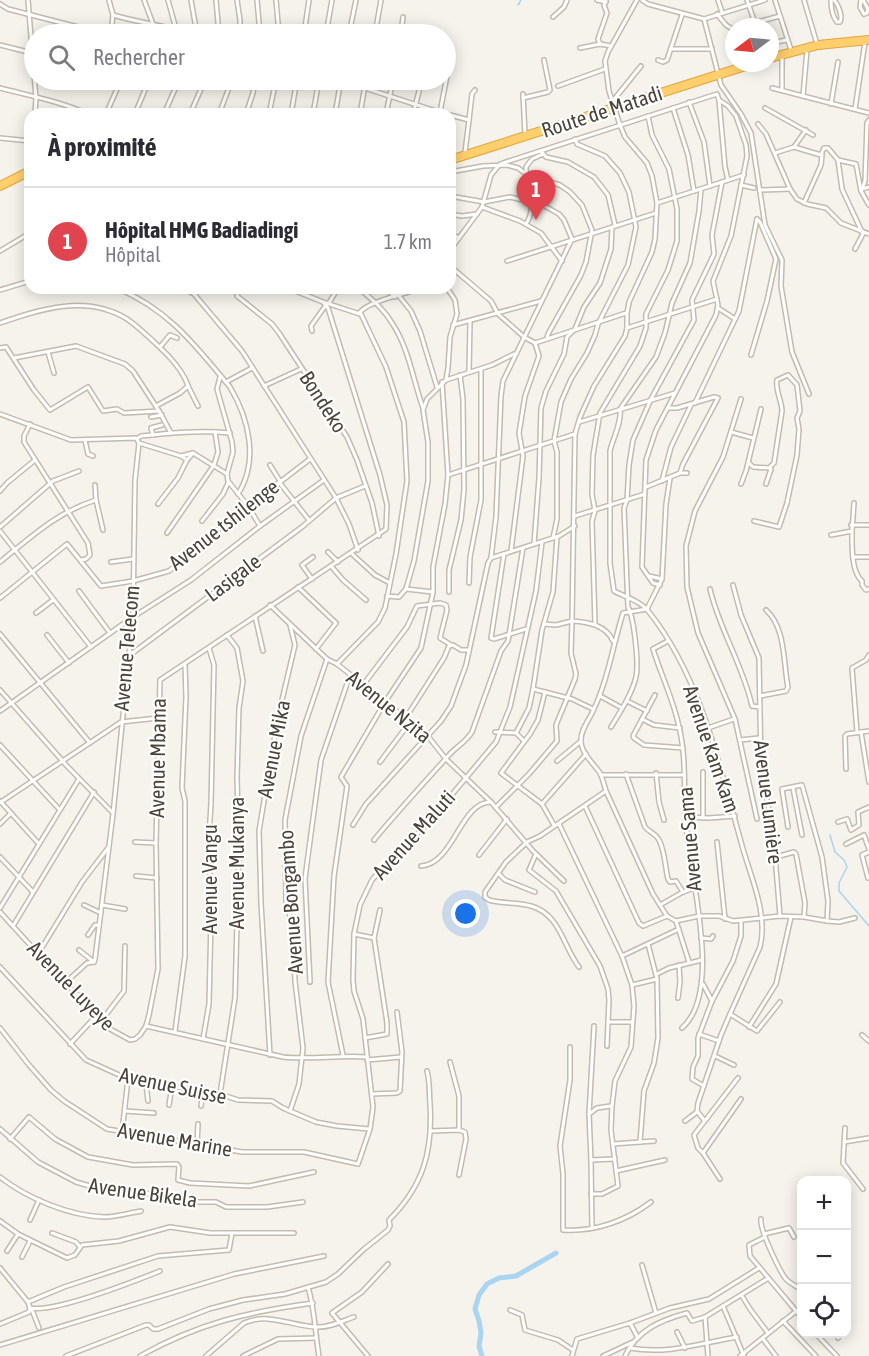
<!DOCTYPE html>
<html lang="fr">
<head>
<meta charset="utf-8">
<style>
  :root { --surface:#fff; --page:#f7f7f7; --text:#2b2b33; --muted:#7c7c81; --line:#e1e1e2; --accent:#db2777 }
  body { margin:0; font-family:"Asap Condensed",sans-serif; background:var(--page); color:var(--text) }
  .controls { position:absolute; right:18px; bottom:18px; display:grid; overflow:hidden; border-radius:12px; box-shadow:0 3px 15px #0003 }
  .controls button { width:54px; height:54px; display:grid; place-items:center; padding:0; border:0; border-bottom:2px solid var(--line); background:var(--surface); color:var(--text); font:30px sans-serif }
  .compass { position:absolute; left:725px; top:18px; width:54px; height:54px; border-radius:50%; background:var(--surface); box-shadow:0 3px 15px #0003; rotate:254deg }
  .you { position:absolute; left:466px; top:914px; width:21px; height:21px; margin:-15px; border:4px solid #fff; border-radius:50%; background:#1a73e8; box-shadow:0 0 0 9px #1a73e833 }
  .badge { display:grid; place-items:center; width:39px; height:39px; border-radius:50%; background:var(--accent); color:#fff; font-size:20px; font-weight:700 }
  .pin { position:absolute; translate:-50% -50px; filter:drop-shadow(0 2px 3px #0008) }
  .pin::after { content:''; position:absolute; top:32px; width:21px; height:18px; background:inherit; clip-path:polygon(0 0,100% 0,50% 100%) }
  .list { margin:0; padding:0; list-style:none }
  h2 { display:flex; justify-content:space-between; align-items:center; height:78px; margin:0; padding:0 24px; font-size:26px }
  h2 small { font-size:20px; font-weight:400; color:var(--muted) }
  .list li { display:grid; grid-template-columns:39px 1fr auto; gap:18px; align-items:center; box-sizing:border-box; height:108px; padding:0 24px; border-top:2px solid var(--line) }
  .list b { display:block; font-size:22px; white-space:nowrap }
  .list p { margin:0; font-size:20px; white-space:nowrap; color:var(--muted) }
  .list em { font-size:20px; font-style:normal; color:var(--muted) }
  .icon { flex:none; width:33px; height:33px; fill:none; stroke:currentColor; stroke-width:2; stroke-linecap:round; stroke-linejoin:round }
  .map { position:relative; flex:none; width:869px; height:1356px; overflow:hidden }
  .search { position:absolute; background:var(--surface); box-shadow:0 3px 15px #0003; left:24px; top:24px; width:432px; height:66px; display:flex; align-items:center; gap:15px; box-sizing:border-box; padding:0 21px; border-radius:33px; color:var(--muted); font-size:22px }
  .panel { position:absolute; background:var(--surface); box-shadow:0 3px 15px #0003; left:24px; top:108px; width:432px; height:186px; border-radius:18px }
  .map>svg:first-child { display:block }
  .lines { fill:none; stroke-linecap:round; stroke-linejoin:round }
  .stream { stroke:#a9d4f2; stroke-width:1.5 }
  .river { stroke:#a9d4f2; stroke-width:5 }
  .street-casing { stroke:#c2bbae; stroke-width:6 }
  .highway-casing { stroke:#e0a43c; stroke-width:10 }
  .street { stroke:#fff; stroke-width:3 }
  .highway { stroke:#ffcf6e; stroke-width:8 }
  .labels { text-anchor:middle; stroke-width:4.5; stroke-linejoin:round; paint-order:stroke }
  .street-label { font-size:21px; fill:#4b4439; stroke:#fff }
</style>
</head>
<body>
<div class="map">
<svg width="869" height="1356" viewBox="0 0 869 1356">
  <rect width="100%" height="100%" fill="#f6f3ec"/>
  <g class="lines">
    <g class="stream">
      <polyline points="518,5 521,0"/>
      <polyline points="830,835 835,852 844,860 847,867 839,883 839,891 869,926"/>
    </g>
    <polyline class="river" points="482,1356 479,1346 481,1333 479,1321 475,1309 479,1295 487,1284 499,1278 516,1276 556,1253"/>
    <defs>
      <g id="street">
        <polyline points="28,0 36,98 35,114"/>
        <polyline points="109,0 113,15 111,34"/>
        <polyline points="144,0 153,24 147,34"/>
        <polyline points="168,0 176,29 172,34"/>
        <polyline points="191,0 197,34"/>
        <polyline points="216,0 219,34"/>
        <polyline points="237,0 240,20 240,34"/>
        <polyline points="257,0 260,34"/>
        <polyline points="276,0 279,34"/>
        <polyline points="597,0 606,2"/>
        <polyline points="642,0 648,4 704,19 765,0"/>
        <polyline points="718,0 722,12"/>
        <polyline points="747,0 755,23"/>
        <polyline points="775,0 791,50"/>
        <polyline points="804,0 817,44"/>
        <path d="M831 0C831 8 832 16 837 22H840C843 16 838 4 834 0"/>
        <polyline points="861,0 860,7 864,14"/>
        <polyline points="861,1 863,0 868,9 867,13 864,14"/>
        <polyline points="0,4 8,9 105,34"/>
        <polyline points="717,14 726,25 734,30"/>
        <path d="M113 15C140 23 167 26 194 34"/>
        <polyline points="553,17 564,7 567,0"/>
        <polyline points="704,19 721,85 741,114 751,133 765,225 782,260 781,286 792,352 809,394"/>
        <polyline points="739,27 780,16"/>
        <polyline points="304,34 309,0"/>
        <polyline points="326,34 332,0"/>
        <polyline points="349,34 356,0"/>
        <polyline points="375,34 381,0"/>
        <polyline points="401,34 403,17"/>
        <polyline points="770,43 787,40"/>
        <polyline points="600,44 598,39 607,13 604,5 606,0"/>
        <polyline points="0,45 28,52 32,55"/>
        <polyline points="580,48 600,44 611,46"/>
        <polyline points="671,49 712,49"/>
        <polyline points="658,60 663,62 667,60 682,15"/>
        <polyline points="104,80 117,86"/>
        <polyline points="340,80 445,114"/>
        <polyline points="558,86 605,69"/>
        <path d="M0 88C30 96 60 101 88 114"/>
        <polyline points="772,88 869,113"/>
        <polyline points="782,90 782,56"/>
        <polyline points="523,94 525,134"/>
        <polyline points="803,96 807,50"/>
        <polyline points="523,98 548,92 550,90 544,60"/>
        <polyline points="719,100 725,167 728,180"/>
        <polyline points="612,102 641,66"/>
        <polyline points="689,102 704,142 710,186"/>
        <polyline points="831,104 838,62"/>
        <polyline points="673,108 688,155 694,191"/>
        <polyline points="765,108 813,135"/>
        <polyline points="855,109 865,42"/>
        <polyline points="440,112 447,76"/>
        <polyline points="106,114 121,80"/>
        <polyline points="135,114 149,80"/>
        <polyline points="164,114 179,80"/>
        <polyline points="190,114 205,80"/>
        <polyline points="219,114 232,80"/>
        <polyline points="246,114 253,93 255,80"/>
        <polyline points="269,114 276,80"/>
        <polyline points="291,114 297,80"/>
        <polyline points="313,114 319,80"/>
        <polyline points="335,114 341,80"/>
        <polyline points="360,114 366,80"/>
        <polyline points="386,114 393,80"/>
        <polyline points="413,114 422,80"/>
        <polyline points="450,115 469,120 465,152"/>
        <polyline points="469,120 472,94 475,90"/>
        <polyline points="758,124 766,134 790,189 797,199 807,204 826,208 841,223 869,234"/>
        <polyline points="0,138 30,141"/>
        <polyline points="794,147 806,130"/>
        <polyline points="541,151 546,157 568,162 594,177 608,195 615,225"/>
        <polyline points="775,153 794,147 821,155 824,148 828,148 838,160 856,164 861,191 869,205"/>
        <polyline points="838,160 842,189 862,232"/>
        <polyline points="450,172 483,166 507,165 518,168 529,176 560,185 570,192 582,205 592,230 586,262 581,275 548,334 547,339"/>
        <polyline points="741,185 754,188"/>
        <path d="M701 189 699 211 690 263 672 303 665 333 656 357 620 409C622 422 613 438 610 451V563L614 591C625 597 641 601 649 612 702 679 720 768 743 849 752 880 768 915 760 947L730 1014 757 1031 780 1002"/>
        <polyline points="862,189 865,181 867,123 869,120"/>
        <polyline points="862,189 869,187"/>
        <polyline points="760,190 790,189"/>
        <polyline points="450,196 484,202 510,197 543,205 559,214 564,220 572,239 503,381 501,396 496,517 491,558 559,536 575,526"/>
        <polyline points="657,203 744,175"/>
        <polyline points="804,203 821,165 822,155"/>
        <polyline points="482,207 520,221 541,233 562,261"/>
        <polyline points="450,214 462,216 477,214"/>
        <path d="M526 224C538 206 526 186 526 167L532 159 543 154"/>
        <polyline points="450,233 459,238"/>
        <polyline points="855,249 864,232"/>
        <polyline points="450,250 482,207 491,175 500,164 717,94 719,100 728,106 736,116 746,145 747,156 731,236 713,281 718,305 716,315 656,430 646,460 642,567 653,583 660,585"/>
        <polyline points="0,251 30,233"/>
        <polyline points="507,261 656,213"/>
        <polyline points="450,266 491,301 498,314 524,337 535,343 626,313"/>
        <path d="M117 288C169 310 195 345 230 387 249 419 259 461 238 494"/>
        <polyline points="183,288 194,294 242,351 336,498 349,524 358,550"/>
        <polyline points="239,288 237,296 272,324 279,333 347,437 357,460 372,503 379,536"/>
        <path d="M359 288C371 299 384 309 392 323 409 348 413 380 423 408"/>
        <polyline points="386,288 395,297"/>
        <polyline points="0,290 30,281"/>
        <polyline points="399,296 411,311 420,331 437,387"/>
        <polyline points="323,302 360,314"/>
        <polyline points="329,303 338,288"/>
        <polyline points="718,308 735,319"/>
        <path d="M0 323C41 309 86 294 127 319 136 325 144 333 152 340 165 352 180 366 187 383L188 386 180 393 156 406"/>
        <polyline points="453,325 541,301"/>
        <polyline points="627,328 717,299"/>
        <polyline points="312,331 311,326 326,305"/>
        <polyline points="160,347 170,335 177,338"/>
        <polyline points="0,348 6,347 34,390 50,410 88,387 103,411 117,409 124,413 159,411"/>
        <polyline points="48,352 54,373"/>
        <polyline points="751,355 767,301 776,259 760,222 757,219"/>
        <polyline points="14,358 76,346 125,364 133,371 159,411 171,433"/>
        <polyline points="469,372 470,322"/>
        <polyline points="220,377 217,389 232,442 233,452 227,474 228,481 248,506 260,526"/>
        <polyline points="446,380 492,365 514,354"/>
        <polyline points="226,382 252,368"/>
        <polyline points="188,386 198,406"/>
        <polyline points="264,386 301,369"/>
        <polyline points="741,399 723,457 695,511 686,546 687,587 698,633 735,719 757,819"/>
        <polyline points="695,403 739,311 757,219"/>
        <polyline points="668,408 677,408 714,397 718,398 683,464 680,473"/>
        <polyline points="0,414 71,440 136,438 139,443 135,480 133,617 113,814 95,959 94,962 87,963 65,983"/>
        <polyline points="151,417 162,415"/>
        <polyline points="579,422 675,393"/>
        <polyline points="30,424 24,436 24,442 88,543 90,555 86,559 81,560"/>
        <polyline points="731,432 753,438"/>
        <polyline points="153,435 151,428 162,425"/>
        <path d="M138 438 141 436C170 433 200 430 230 433"/>
        <polyline points="85,440 88,454 93,456"/>
        <polyline points="139,443 181,456 187,460"/>
        <polyline points="181,456 193,453 227,474"/>
        <path d="M749 463 753 467 769 468 774 463 782 411C782 401 775 390 777 380L788 375 797 385 800 411 797 418 799 429 797 455 787 503 779 527 754 521"/>
        <polyline points="270,465 280,481"/>
        <polyline points="448,475 575,434"/>
        <polyline points="662,481 671,447 691,405"/>
        <polyline points="279,482 309,520"/>
        <polyline points="741,484 746,471 761,409"/>
        <polyline points="766,484 771,469"/>
        <polyline points="95,485 96,500 103,530"/>
        <polyline points="646,487 680,473 687,473"/>
        <polyline points="0,491 7,483 35,460"/>
        <polyline points="158,504 178,478 187,460 193,453"/>
        <polyline points="575,516 645,494"/>
        <polyline points="202,521 223,494 228,483"/>
        <polyline points="851,525 869,525"/>
        <polyline points="0,527 53,481 79,471"/>
        <polyline points="0,531 91,647"/>
        <polyline points="852,531 854,503"/>
        <polyline points="167,533 214,465 218,452 215,432"/>
        <path d="M831 535 852 531C852 545 851 572 862 581V585L866 590 869 589"/>
        <polyline points="553,538 557,519 557,452 554,441 561,402 571,379 587,353 595,335 598,324 628,265 636,227 629,192 620,173 605,156 577,144 575,139"/>
        <polyline points="534,544 539,478 541,408 546,391 564,354 567,337 575,329 584,307 600,283 611,249 612,227"/>
        <polyline points="511,551 523,456 519,433 525,396 539,356 535,343"/>
        <polyline points="328,552 338,562"/>
        <polyline points="352,554 375,575 390,583"/>
        <polyline points="504,554 491,638 494,639 526,629"/>
        <polyline points="853,557 869,557"/>
        <path d="M0 562C31 537 57 512 96 500"/>
        <polyline points="111,562 133,559"/>
        <polyline points="331,566 343,580 366,600"/>
        <polyline points="649,576 662,579"/>
        <polyline points="312,579 302,565 313,557"/>
        <polyline points="469,583 470,557 481,500 481,369"/>
        <polyline points="733,585 741,615 759,658 761,768 773,832 780,916"/>
        <polyline points="298,587 336,623 316,649"/>
        <polyline points="406,589 433,592"/>
        <path d="M710 589C719 629 743 665 752 706L760 707"/>
        <polyline points="79,591 110,633"/>
        <polyline points="449,592 449,570 461,520 464,490 463,399 460,375"/>
        <polyline points="387,596 399,597 406,589 414,561 428,481 428,442 423,410 427,399 446,380 448,368 450,337 457,314 455,300 447,288"/>
        <polyline points="0,598 67,544 101,586 133,581 169,571 206,539 310,459"/>
        <polyline points="270,605 327,659 337,664 427,735 446,759 491,802 533,851 564,881"/>
        <polyline points="36,613 53,600"/>
        <polyline points="255,616 263,651"/>
        <polyline points="595,624 592,521 595,511 592,494 593,455 600,413 640,346 646,328 646,314 668,270 677,241 677,209 669,169 652,135 648,116"/>
        <polyline points="0,634 90,743"/>
        <polyline points="47,635 69,663"/>
        <path d="M613 641C606 625 588 622 572 621L575 434 580 417 594 386 625 336 627 328V313L629 302 652 252 655 239 657 203 652 176 647 163 625 137 620 125 609 91 605 61 608 52 637 0"/>
        <path d="M668 641 653 649C661 675 674 701 679 727 687 759 683 791 686 824 689 874 724 991 682 1028"/>
        <polyline points="128,654 134,652 302,527 336,498 365,486"/>
        <path d="M337 664 378 622 385 608 396 554 407 481 404 422 386 367 360 312C369 301 408 293 422 288"/>
        <polyline points="363,685 407,627 417,606 440,603 446,605 447,610 440,638 451,645"/>
        <polyline points="533,689 572,699 593,709"/>
        <polyline points="0,690 67,766 112,812"/>
        <polyline points="545,692 538,720 530,734 501,773 542,804 554,825"/>
        <polyline points="655,695 633,736 634,738 644,745 683,748"/>
        <polyline points="600,696 622,708"/>
        <path d="M760 696 786 691 788 687C783 662 786 628 766 610"/>
        <polyline points="627,701 647,711"/>
        <polyline points="0,711 133,617 191,580 260,526 324,480"/>
        <polyline points="405,719 444,658 449,646 453,645 461,650 469,650"/>
        <polyline points="642,719 654,725 680,728"/>
        <path d="M611 727C620 712 632 694 636 677 639 664 634 618 628 607L624 508 627 500 629 465 633 440 651 399 694 320 692 300 714 254 712 235 722 182"/>
        <polyline points="708,728 734,719"/>
        <polyline points="495,732 516,733 524,741"/>
        <polyline points="857,732 852,668 866,660 869,655"/>
        <polyline points="861,732 869,782"/>
        <polyline points="516,733 529,708 533,689 542,630 553,592 557,537"/>
        <polyline points="740,740 759,738"/>
        <polyline points="0,745 59,809"/>
        <polyline points="557,761 581,741"/>
        <polyline points="380,762 410,722"/>
        <polyline points="846,769 845,736 847,734 869,731"/>
        <polyline points="703,772 703,818"/>
        <polyline points="656,773 659,802 664,820"/>
        <path d="M626 774 645 827C649 832 656 834 659 840 665 851 665 867 668 879L670 882 676 881 683 892"/>
        <polyline points="601,775 684,775"/>
        <polyline points="793,788 802,835"/>
        <polyline points="0,801 39,844"/>
        <polyline points="1,802 121,722 158,718"/>
        <polyline points="542,804 586,754"/>
        <polyline points="585,806 639,923 643,926 667,916"/>
        <polyline points="496,807 529,774 557,741 556,725 575,679 576,674 571,653 572,621 556,625 544,624"/>
        <polyline points="686,817 709,818 735,816"/>
        <polyline points="838,822 847,819 851,830 859,825 858,812 869,807"/>
        <polyline points="0,824 11,813"/>
        <polyline points="559,824 622,956 632,985 634,1006 631,1047 615,1081 612,1106 611,1130 618,1186 602,1194 591,1194"/>
        <polyline points="353,825 366,804 441,721 451,706 466,665 488,563 491,558"/>
        <path d="M374 840C398 811 424 783 449 755 456 747 466 742 472 732L501 651 508 641 523 548"/>
        <polyline points="135,842 156,843"/>
        <polyline points="717,842 725,919"/>
        <polyline points="846,844 864,835 869,849"/>
        <polyline points="536,854 529,870 556,891 600,966 608,989 609,1000 607,1046"/>
        <polyline points="479,855 507,819"/>
        <polyline points="0,857 33,892"/>
        <polyline points="776,857 794,852 796,854 805,903 804,916"/>
        <path d="M421 866C454 864 460 802 491 802"/>
        <polyline points="499,874 505,880 535,892"/>
        <polyline points="136,876 157,878"/>
        <polyline points="868,878 862,855 869,852"/>
        <polyline points="84,905 101,913"/>
        <polyline points="102,905 125,909"/>
        <polyline points="660,905 683,892 694,888"/>
        <polyline points="0,908 79,779"/>
        <polyline points="0,912 65,983 93,1009 98,1018 110,1029 130,1040 135,1039 140,1035 146,1026 149,1015 158,969 156,843 160,680 386,529 387,505 380,475 328,308 323,302 288,288"/>
        <path d="M667 916 653 894 606 791C604 785 603 779 600 773 594 764 581 753 581 741 580 731 589 720 593 711 608 680 613 645 623 613L647 609 662 579 666 504 670 478"/>
        <polyline points="667,916 676,921 699,916 719,916 733,921 780,916 804,917 827,921 828,901 822,857 802,785 782,789 788,827"/>
        <polyline points="676,921 689,962"/>
        <polyline points="827,921 839,922 855,918"/>
        <polyline points="13,926 94,792"/>
        <polyline points="354,934 374,938"/>
        <polyline points="88,935 95,925 99,925"/>
        <polyline points="701,938 711,939 713,936"/>
        <polyline points="79,950 94,962"/>
        <polyline points="38,954 82,882 108,848"/>
        <polyline points="622,956 679,929"/>
        <polyline points="0,967 86,1060 128,1079 220,1094 238,1100 272,1101 283,1108 316,1122 337,1126 369,1129"/>
        <path d="M579 967C563 946 560 914 531 906 517 902 503 904 489 900L485 897V892L506 862 527 842 540 836 606 791"/>
        <polyline points="657,974 669,968 702,960"/>
        <polyline points="310,982 305,879 307,863 321,760 350,675"/>
        <polyline points="703,984 712,1001"/>
        <polyline points="632,985 657,979"/>
        <polyline points="678,998 680,982 679,965"/>
        <polyline points="98,1018 105,1016 124,991 125,946"/>
        <polyline points="608,1022 632,1022"/>
        <path d="M146 1026 283 1057C311 1060 338 1055 367 1057"/>
        <polyline points="749,1027 776,984 791,917"/>
        <polyline points="0,1028 29,1065 51,1090 64,1101 107,1129 242,1152 304,1152 358,1164 370,1129 373,1107 363,1019 354,991 353,980 354,934 360,905 372,880 398,850 418,833 434,816 496,742 510,707 536,591 542,542"/>
        <polyline points="175,1031 185,956 185,801 182,788 186,697 185,665"/>
        <polyline points="699,1034 719,1041"/>
        <polyline points="862,1035 869,1041"/>
        <polyline points="365,1038 387,1034 387,1023 374,938 380,910"/>
        <polyline points="203,1039 209,1004 211,919 209,835 211,804 214,665 209,648"/>
        <polyline points="70,1044 97,1015"/>
        <path d="M570 1047V1080L560 1146 563 1174V1230C595 1232 626 1221 651 1202"/>
        <polyline points="270,1055 261,903 259,831 278,717 295,645 290,625"/>
        <polyline points="343,1055 328,982 334,876 347,786 341,777 385,702 421,648 433,592 433,567 445,504 448,475 442,382"/>
        <polyline points="715,1056 734,1065"/>
        <polyline points="367,1060 401,1057"/>
        <polyline points="450,1062 459,1096 459,1130"/>
        <polyline points="738,1078 694,1135 698,1148 703,1153 741,1099"/>
        <polyline points="146,1083 148,1101"/>
        <polyline points="704,1086 692,1079 693,1067 698,1056 698,1038 712,1001 733,961 741,936 741,920"/>
        <polyline points="220,1094 235,998 239,849 237,778 239,708 243,681 237,648 227,635"/>
        <polyline points="372,1094 397,1093 400,1091 402,1052 397,1012"/>
        <polyline points="169,1105 172,1086"/>
        <polyline points="201,1106 203,1091"/>
        <polyline points="125,1111 154,1113"/>
        <polyline points="290,1111 299,1084 303,1048 295,981 293,927 286,902 285,820 301,736 327,659"/>
        <polyline points="589,1114 597,1108 611,1106"/>
        <polyline points="704,1120 697,1111 698,1103 721,1035 730,1014"/>
        <polyline points="685,1121 697,1112"/>
        <polyline points="845,1128 843,1163 863,1189"/>
        <polyline points="0,1129 38,1162 76,1182 100,1189 183,1197 196,1202 216,1202 226,1207 267,1207 303,1202"/>
        <polyline points="431,1131 459,1130 465,1132 466,1139 459,1175"/>
        <polyline points="122,1132 128,1079"/>
        <polyline points="10,1139 29,1117 55,1139 88,1157 133,1165 177,1164 179,1167 178,1180 190,1183 249,1186 314,1172"/>
        <polyline points="640,1142 644,1091 654,1063 658,1038 657,979 648,944"/>
        <polyline points="844,1142 869,1138"/>
        <polyline points="613,1144 654,1141"/>
        <polyline points="197,1145 198,1124"/>
        <polyline points="703,1153 720,1179"/>
        <polyline points="591,1160 589,1114 594,1026"/>
        <polyline points="616,1171 665,1160"/>
        <path d="M0 1177C27 1198 69 1216 104 1217 116 1217 129 1213 141 1211"/>
        <path d="M761 1219C759 1229 779 1269 785 1278 789 1283 796 1286 802 1290"/>
        <polyline points="30,1220 39,1200"/>
        <polyline points="0,1221 18,1234 67,1258 75,1255 82,1245 119,1241 170,1227 210,1233 294,1233"/>
        <polyline points="592,1228 591,1160 615,1159"/>
        <polyline points="52,1233 76,1242 80,1247"/>
        <polyline points="764,1234 789,1228 794,1237"/>
        <polyline points="765,1237 749,1245 750,1256 802,1318"/>
        <polyline points="7,1251 18,1234"/>
        <polyline points="22,1257 30,1241"/>
        <polyline points="642,1265 656,1313"/>
        <polyline points="0,1268 28,1302 30,1308 29,1312 0,1324"/>
        <path d="M308 1287C315 1310 315 1333 319 1356"/>
        <polyline points="742,1296 750,1309 768,1333"/>
        <polyline points="28,1302 64,1287 158,1256 229,1250 232,1233"/>
        <polyline points="723,1306 744,1356"/>
        <path d="M30 1308C54 1313 135 1281 160 1271"/>
        <polyline points="32,1310 39,1328"/>
        <polyline points="510,1310 522,1315 525,1330 558,1340 573,1350"/>
        <polyline points="705,1317 708,1356"/>
        <polyline points="783,1321 816,1356"/>
        <polyline points="630,1323 638,1338"/>
        <polyline points="677,1332 685,1348"/>
        <polyline points="816,1334 837,1356"/>
        <polyline points="838,1338 841,1334"/>
        <polyline points="763,1339 776,1356"/>
        <polyline points="0,1345 234,1274 324,1256"/>
        <path d="M630 1348C667 1355 701 1343 737 1337"/>
        <path d="M66 1356 146 1325H149L153 1329H158L209 1309 243 1300 285 1294 326 1282 338 1274 363 1250 388 1230 390 1226 389 1220C423 1186 433 1152 430 1104 429 1093 430 1082 427 1071"/>
        <path d="M140 1356C199 1323 247 1312 313 1303"/>
        <path d="M206 1356 244 1323C268 1312 292 1326 316 1327 329 1328 342 1321 354 1317"/>
        <polyline points="243,1356 278,1339 316,1338"/>
        <polyline points="368,1356 332,1313 362,1292 388,1264"/>
        <polyline points="572,1356 577,1339 630,1323 670,1308 709,1299 759,1268"/>
        <polyline points="603,1356 633,1342"/>
        <path d="M625 1356C637 1330 661 1320 687 1313L692 1321 705 1317 767 1279"/>
        <polyline points="740,1356 795,1312"/>
      </g>
      <g id="highway">
        <polyline points="770,58 818,45 869,40"/>
        <polyline points="450,160 755,63"/>
        <polyline points="0,186 30,171"/>
      </g>
    </defs>
    <use href="#street" class="street-casing"/>
    <use href="#highway" class="highway-casing"/>
    <use href="#street" class="street"/>
    <use href="#highway" class="highway"/>
  </g>
  <g class="labels">
    <g class="street-label">
      <text transform="translate(602 112) rotate(-18)" y="7">Route de Matadi</text>
      <text transform="translate(323 402) rotate(57)" y="7">Bondeko</text>
      <text transform="translate(224 525) rotate(-38)" y="7">Avenue tshilenge</text>
      <text transform="translate(233 578) rotate(-37)" y="7">Lasigale</text>
      <text transform="translate(127 648) rotate(-85)" y="7">Avenue Telecom</text>
      <text transform="translate(389 707) rotate(39)" y="7">Avenue Nzita</text>
      <text transform="translate(274 749) rotate(-79)" y="7">Avenue Mika</text>
      <text transform="translate(711 749) rotate(71)" y="7">Avenue Kam Kam</text>
      <text transform="translate(158 758) rotate(-89)" y="7">Avenue Mbama</text>
      <text transform="translate(768 802) rotate(83)" y="7">Avenue Lumière</text>
      <text transform="translate(414 835) rotate(-48)" y="7">Avenue Maluti</text>
      <text transform="translate(690 839) rotate(-95)" y="7">Avenue Sama</text>
      <text transform="translate(237 863) rotate(-90)" y="7">Avenue Mukanya</text>
      <text transform="translate(210 879) rotate(-90)" y="7">Avenue Vangu</text>
      <text transform="translate(291 902) rotate(-94)" y="7">Avenue Bongambo</text>
      <text transform="translate(71 986) rotate(46)" y="7">Avenue Luyeye</text>
      <text transform="translate(173 1086) rotate(12)" y="7">Avenue Suisse</text>
      <text transform="translate(175 1140) rotate(10)" y="7">Avenue Marine</text>
      <text transform="translate(143 1193) rotate(8)" y="7">Avenue Bikela</text>
    </g>
  </g>
</svg>
<div class="controls">
<button>+</button>
<button>−</button>
<button><svg class="icon" aria-label="locate" viewBox="0 0 24 24"><circle cx="12" cy="12" r="6"/><path d="M12 2v4M12 18v4M2 12h4M18 12h4"/></svg></button>
</div>
<svg class="compass" viewBox="-18 -18 36 36"><path d="M0-13l5 13h-10z" fill="#e53935"/><path d="M0 13l5-13h-10z" fill="#7c7c81"/></svg>
<div class="you"></div>
<div class="pin badge" style="left:536px;top:220px;background:#e0444e">1</div>
<div class="search"><svg class="icon" aria-label="search" viewBox="0 0 24 24"><circle cx="10" cy="10" r="6"/><path d="M15 15l6 6"/></svg>Rechercher</div>
<section class="panel">
<h2>À proximité<small></small></h2>
<ul class="list">
<li><span class="badge" style="background:#e0444e">1</span><div><b>Hôpital HMG Badiadingi</b><p>Hôpital</p></div><em>1.7 km</em></li>
</ul>
</section>
</div>
</body>
</html>
